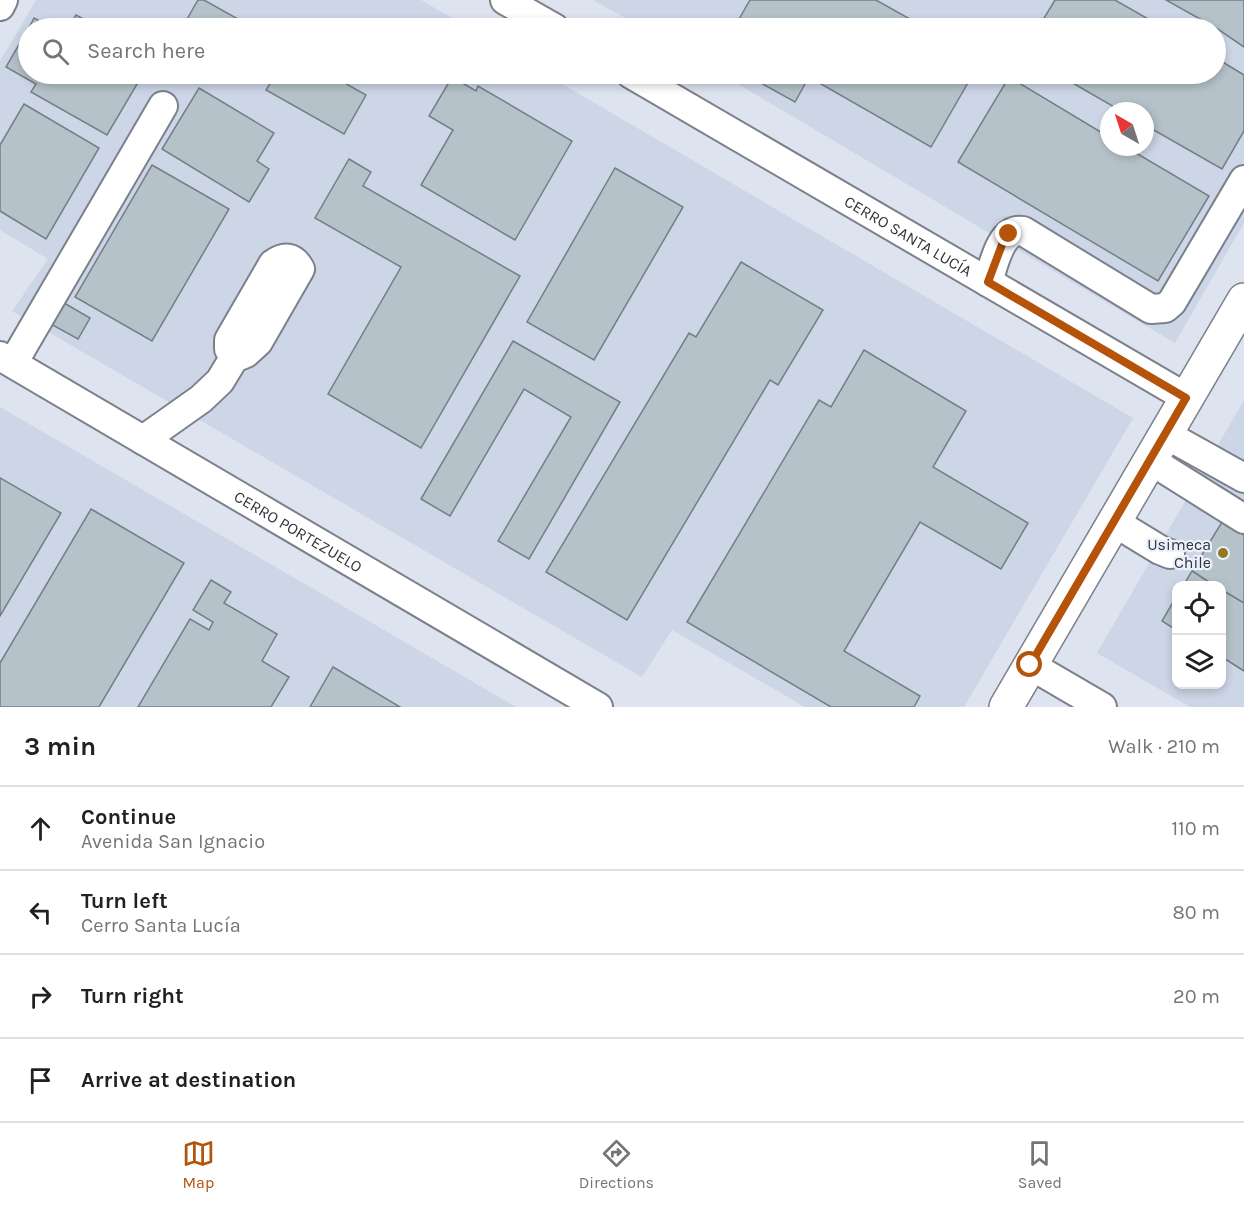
<!DOCTYPE html>
<html lang="en">
<head>
<meta charset="utf-8">
<style>
  :root { --surface:#fff; --page:#f6f6f6; --text:#202124; --muted:#757577; --line:#e0e0e0; --accent:#b45309 }
  body { margin:0; font-family:Karla,sans-serif; background:var(--page); color:var(--text) }
  .controls { position:absolute; right:18px; bottom:18px; display:grid; overflow:hidden; border-radius:12px; box-shadow:0 3px 9px #0003 }
  .controls button { width:54px; height:54px; display:grid; place-items:center; padding:0; border:0; border-bottom:2px solid var(--line); background:var(--surface); color:var(--text); font:30px sans-serif }
  .compass { position:absolute; left:1100px; top:102px; width:54px; height:54px; border-radius:50%; background:var(--surface); box-shadow:0 3px 9px #0003; rotate:321deg }
  .stop { position:absolute; width:18px; height:18px; margin:-14px; border:4px solid #b45309; border-radius:50%; background:#fff }
  .stop.end { background:#b45309; border-color:#fff; box-shadow:0 2px 6px #0008 }
  .list { margin:0; padding:0; list-style:none }
  h2 { display:flex; justify-content:space-between; align-items:center; height:78px; margin:0; padding:0 24px; font-size:26px }
  h2 small { font-size:20px; font-weight:400; color:var(--muted) }
  .list li { display:grid; grid-template-columns:39px 1fr auto; gap:18px; align-items:center; box-sizing:border-box; height:84px; padding:0 24px; border-top:2px solid var(--line) }
  .list b { display:block; font-size:22px; white-space:nowrap }
  .list p { margin:0; font-size:20px; white-space:nowrap; color:var(--muted) }
  .list em { font-size:20px; font-style:normal; color:var(--muted) }
  .icon { flex:none; width:33px; height:33px; fill:none; stroke:currentColor; stroke-width:2; stroke-linecap:round; stroke-linejoin:round }
  .map { position:relative; flex:none; width:1244px; height:707px; overflow:hidden }
  .search { position:absolute; background:var(--surface); box-shadow:0 3px 9px #0003; left:18px; right:18px; top:18px; height:66px; display:flex; align-items:center; gap:15px; box-sizing:border-box; padding:0 21px; border-radius:33px; color:var(--muted); font-size:22px }
  .sheet { height:414px; background:var(--surface) }
  nav { display:flex; justify-content:space-around; align-items:center; box-sizing:border-box; height:84px; border-top:2px solid var(--line); background:var(--surface); font-size:16px; color:var(--muted) }
  nav a { display:grid; justify-items:center; gap:3px }
  nav .on { color:var(--accent) }
  .map>svg:first-child { display:block }
  .built { fill:#cdd6e7; fill-rule:evenodd }
  .building { fill:#b5c2c9; stroke:#737f85; stroke-width:1.5 }
  .lines { fill:none; stroke-linecap:round; stroke-linejoin:round }
  .minor-casing { stroke:#7b808b; stroke-width:32 }
  .major-casing { stroke:#7b808b; stroke-width:36 }
  .minor { stroke:#fff; stroke-width:28 }
  .major { stroke:#fff; stroke-width:33 }
  .route { stroke:#b45309; stroke-width:8 }
  .poi-dot { fill:#91791f; stroke:#eaf0fc; stroke-width:2 }
  .labels { text-anchor:middle; stroke-width:4.5; stroke-linejoin:round; paint-order:stroke }
  .street-label { font-size:16px; fill:#323539; stroke:#eaf0fc }
  .poi-label { font-size:16px; fill:#323539; stroke:#eaf0fc; text-anchor:end }
</style>
</head>
<body>
<div class="map">
<svg width="1244" height="707" viewBox="0 0 1244 707">
  <rect width="100%" height="100%" fill="#dde3ef"/>
  <g class="built">
    <polygon points="36,0 421,0 469,28 28,28 28,74 545,74 1133,418 964,707 805,707 672,630 642,677 12,311 48,259 0,230 0,61"/>
    <path d="M593 0H1244V223L1175 343 721 74H1216V28H643ZM1109 111H1145V147H1109Z"/>
    <path d="M1244 400V707H1190L1097 653ZM1176 586H1222V684H1176Z"/>
    <polygon points="0,407 372,623 516,707 0,707"/>
  </g>
  <g class="building">
    <polygon points="198,0 204,0 254,28 182,28"/>
    <polygon points="750,0 876,0 926,28 734,28"/>
    <polygon points="1055,0 1115,0 1164,28 1038,28"/>
    <polygon points="1166,0 1244,0 1244,47 1216,28"/>
    <polygon points="76,15 100,28 68,28"/>
    <polygon points="34,18 52,28 29,28"/>
    <polygon points="28,29 28,74 143,74 107,135 31,92 36,84 6,67"/>
    <polygon points="1216,58 1244,75 1244,131 1222,169 1145,125 1145,111 1121,111 1057,74 1216,74"/>
    <polygon points="276,74 329,74 366,95 344,134 266,90"/>
    <polygon points="745,74 973,74 931,147 809,77 795,102"/>
    <polygon points="452,77 476,91 478,86 572,141 515,240 421,185 453,130 429,116"/>
    <polygon points="1009,77 1109,137 1109,147 1126,147 1209,196 1158,281 958,162"/>
    <polygon points="199,88 274,133 257,161 269,169 249,202 162,149"/>
    <polygon points="24,104 99,148 46,239 0,211 0,145"/>
    <polygon points="349,159 371,172 363,186 520,276 421,448 328,394 401,267 315,218"/>
    <polygon points="152,165 229,209 152,341 75,297"/>
    <polygon points="615,168 683,207 594,360 527,322"/>
    <polygon points="741,262 823,310 778,385 770,380 627,620 546,572 689,333 696,337"/>
    <polygon points="59,300 90,318 78,339 47,322"/>
    <polygon points="513,341 620,402 529,559 498,541 571,417 524,389 450,516 421,499"/>
    <polygon points="864,350 966,411 933,467 1028,523 1001,569 920,522 844,651 920,696 914,707 831,707 687,622 819,400 831,407"/>
    <polygon points="0,478 61,513 0,616"/>
    <polygon points="91,509 184,563 99,707 0,707 0,663"/>
    <polygon points="1222,522 1244,535 1244,603 1222,590 1222,586 1215,586 1192,571"/>
    <polygon points="1192,571 1215,586 1183,586"/>
    <polygon points="211,580 231,592 224,603 277,634 262,661 289,677 271,707 138,707 190,619 209,630 213,622 193,610"/>
    <polygon points="1222,590 1244,603 1244,671 1222,657"/>
    <polygon points="1176,597 1176,630 1162,621"/>
    <polygon points="333,667 400,707 310,707"/>
  </g>
  <g class="lines">
    <defs>
      <g id="minor">
        <polyline points="505,0 554,28"/>
        <polyline points="0,6 3,0"/>
        <path id="s1" d="M631 74 1187 398"/>
        <path d="M988 282C994 264 1000 228 1023 231L1151 309 1165 308 1172 302 1244 180"/>
        <path id="s2" d="M0 356 598 707"/>
        <polyline points="13,363 163,106"/>
        <polyline points="1165,434 1244,478"/>
        <path d="M143 440 201 399 220 381 234 358 246 353 258 342 300 269C293 256 284 256 273 264L229 340V349L234 358"/>
        <polyline points="1150,460 1244,519"/>
        <polyline points="1114,522 1160,550 1170,554"/>
        <polyline points="1030,665 1102,707"/>
      </g>
      <polyline id="major" points="1006,707 1244,300"/>
    </defs>
    <use href="#minor" class="minor-casing"/>
    <use href="#major" class="major-casing"/>
    <use href="#minor" class="minor"/>
    <use href="#major" class="major"/>
  </g>
  <g class="lines">
    <polyline class="route" points="1009,234 1003,242 988,282 1186,398 1030,665"/>
  </g>
  <circle class="poi-dot" cx="1223" cy="553" r="6"/>
  <g class="labels">
    <g class="street-label">
      <text dy="6" stroke="none"><textPath href="#s1" startOffset="321">CERRO SANTA LUCÍA</textPath></text>
      <text dy="6" stroke="none"><textPath href="#s2" startOffset="346">CERRO PORTEZUELO</textPath></text>
    </g>
    <g class="poi-label">
      <text x="1211" y="550">Usimeca<tspan x="1211" dy="18">Chile</tspan></text>
    </g>
  </g>
</svg>
<div class="controls">
<button><svg class="icon" aria-label="locate" viewBox="0 0 24 24"><circle cx="12" cy="12" r="6"/><path d="M12 2v4M12 18v4M2 12h4M18 12h4"/></svg></button>
<button><svg class="icon" aria-label="layers" viewBox="0 0 24 24"><path d="M12 4l9 5-9 5-9-5zM3 14l9 5 9-5"/></svg></button>
</div>
<svg class="compass" viewBox="-18 -18 36 36"><path d="M0-13l5 13h-10z" fill="#e53935"/><path d="M0 13l5-13h-10z" fill="#757577"/></svg>
<div class="stop" style="left:1030px;top:665px"></div>
<div class="stop end" style="left:1009px;top:234px"></div>
<div class="search"><svg class="icon" aria-label="search" viewBox="0 0 24 24"><circle cx="10" cy="10" r="6"/><path d="M15 15l6 6"/></svg>Search here</div>
</div>
<section class="sheet">
<h2>3 min<small>Walk · 210 m</small></h2>
<ul class="list">
<li><svg class="icon" aria-label="ahead" viewBox="0 0 24 24"><path d="M12 20V5M6 11l6-6 6 6"/></svg><div><b>Continue</b><p>Avenida San Ignacio</p></div><em>110 m</em></li>
<li><svg class="icon" aria-label="left" viewBox="0 0 24 24"><path d="M17 20v-9H6M10 6l-5 5 5 5"/></svg><div><b>Turn left</b><p>Cerro Santa Lucía</p></div><em>80 m</em></li>
<li><svg class="icon" aria-label="right" viewBox="0 0 24 24"><path d="M7 20v-9h11M14 6l5 5-5 5"/></svg><div><b>Turn right</b></div><em>20 m</em></li>
<li><svg class="icon" aria-label="arrive" viewBox="0 0 24 24"><path d="M6 21V4h12l-3 4 3 4H6"/></svg><div><b>Arrive at destination</b></div></li>
</ul>
</section>
<nav>
<a class="on"><svg class="icon" aria-label="map" viewBox="0 0 24 24"><path d="M3 6l6-2 6 2 6-2v14l-6 2-6-2-6 2zM9 4v14M15 6v14"/></svg>Map</a>
<a><svg class="icon" aria-label="directions" viewBox="0 0 24 24"><path d="M12 3l9 9-9 9-9-9zM9 14v-3h6M13 9l2 2-2 2"/></svg>Directions</a>
<a><svg class="icon" aria-label="saved" viewBox="0 0 24 24"><path d="M7 4h10v16l-5-4-5 4z"/></svg>Saved</a>
</nav>
</body>
</html>
